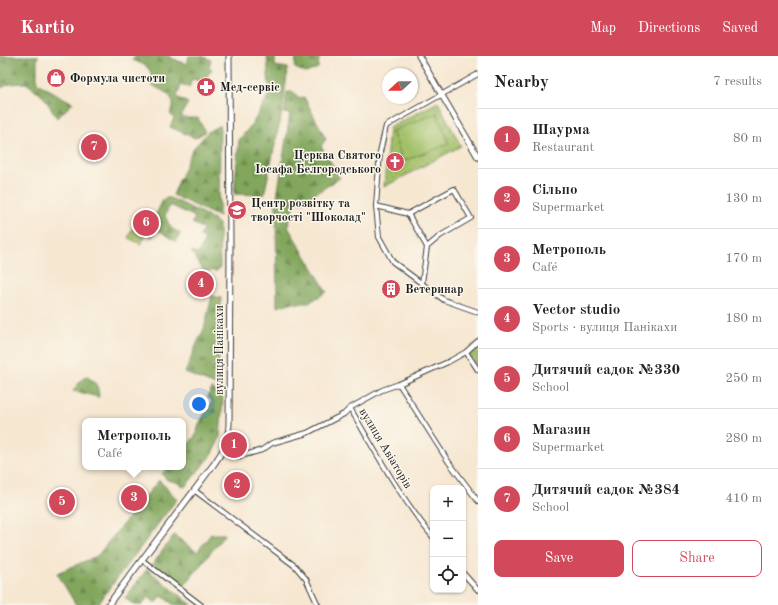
<!DOCTYPE html>
<html lang="en">
<head>
<meta charset="utf-8">
<style>
  :root { --surface:#fff; --page:#f2f2f2; --text:#222; --muted:#767676; --line:#e0e0e0; --accent:#d1495b }
  body { margin:0; font-family:"Old Standard TT",serif; background:var(--page); color:var(--text) }
  .controls { position:absolute; right:12px; bottom:12px; display:grid; overflow:hidden; border-radius:8px; box-shadow:0 1px 3px #0004 }
  .controls button { width:36px; height:36px; display:grid; place-items:center; padding:0; border:0; border-bottom:1px solid var(--line); background:var(--surface); color:var(--text); font:20px sans-serif }
  .compass { position:absolute; left:382px; top:12px; width:36px; height:36px; border-radius:50%; background:var(--surface); box-shadow:0 1px 3px #0004; rotate:249deg }
  .you { position:absolute; left:199px; top:348px; width:14px; height:14px; margin:-10px; border:3px solid #fff; border-radius:50%; background:#1a73e8; box-shadow:0 0 0 6px #1a73e833 }
  .badge { display:grid; place-items:center; width:26px; height:26px; border-radius:50%; background:var(--accent); color:#fff; font-size:13px; font-weight:700 }
  .pin { position:absolute; translate:-50% -50%; border:2px solid #fff; box-shadow:0 1px 4px #0006 }
  .popup { position:absolute; left:82px; top:362px; width:104px; height:52px; box-sizing:border-box; display:grid; place-content:center; border-radius:8px; background:var(--surface); filter:drop-shadow(0 1px 3px #0005); font-size:13px; white-space:nowrap; color:var(--muted) }
  .popup b { font-size:15px; color:var(--text) }
  .popup::after { content:''; position:absolute; left:50%; top:100%; margin-left:-8px; border:8px solid transparent; border-top-color:var(--surface) }
  .list { margin:0; padding:0; list-style:none }
  h2 { display:flex; justify-content:space-between; align-items:center; height:52px; margin:0; padding:0 16px; font-size:17px }
  h2 small { font-size:13px; font-weight:400; color:var(--muted) }
  .list li { display:grid; grid-template-columns:26px 1fr auto; gap:12px; align-items:center; box-sizing:border-box; height:60px; padding:0 16px; border-top:1px solid var(--line) }
  .list b { display:block; font-size:15px; white-space:nowrap }
  .list p { margin:0; font-size:13px; white-space:nowrap; color:var(--muted) }
  .list em { font-size:13px; font-style:normal; color:var(--muted) }
  .actions { display:flex; gap:8px; padding:12px 16px }
  .actions a { flex:1; padding:9px 0; border:1px solid var(--accent); border-radius:8px; text-align:center; font-size:14px; color:var(--accent) }
  .actions .main { background:var(--accent); color:#fff }
  .icon { flex:none; width:22px; height:22px; fill:none; stroke:currentColor; stroke-width:2; stroke-linecap:round; stroke-linejoin:round }
  .map { position:relative; flex:none; width:478px; height:549px; overflow:hidden }
  header { display:flex; align-items:center; gap:24px; box-sizing:border-box; height:56px; padding:0 20px; background:var(--accent); color:#fff }
  header strong { font-size:19px }
  nav { display:flex; gap:22px; margin-inline-start:auto; font-size:14px }
  main { display:flex }
  aside { flex:1; background:var(--surface) }
  .map>svg:first-child { display:block }
  .grass { fill:url(#grass-dots); stroke:#5f6e42 }
  .forest { fill:url(#forest-firs); stroke:#4e613c }
  .pitch { fill:#a2c067; stroke:#5f6e42 }
  .lines { fill:none; stroke-linecap:round; stroke-linejoin:round }
  .minor-casing { stroke:#3d3a37; stroke-width:6 }
  .tertiary-casing { stroke:#3d3a37; stroke-width:7 }
  .minor { stroke:#fff; stroke-width:4 }
  .tertiary { stroke:#fff; stroke-width:5 }
  .labels { text-anchor:middle; stroke-width:3; stroke-linejoin:round; paint-order:stroke }
  .poi-label { font-size:12px; font-weight:bold; fill:#1c1c1c; stroke:#fbf7ec; text-anchor:start }
  .street-label { font-size:12px; fill:#1c1c1c; stroke:#fbf7ec }
</style>
</head>
<body>
<header>
<strong>Kartio</strong>
<nav><a>Map</a><a>Directions</a><a>Saved</a></nav>
</header>
<main>
<div class="map">
<svg width="478" height="549" viewBox="0 0 478 549">
  <defs>
    <pattern id="grass-dots" width="8" height="8" patternUnits="userSpaceOnUse"><rect width="8" height="8" fill="#a2c067"/><path d="M2 2h.1M6 6h.1" fill="none" stroke="#8ba459" stroke-width="1.8" stroke-linecap="round"/></pattern>
    <pattern id="forest-firs" width="22" height="20" patternUnits="userSpaceOnUse"><rect width="22" height="20" fill="#81a65c"/><path d="M5 1l3.5 6h-7zM16 11l3.5 6h-7z" fill="#69864b"/></pattern>
  </defs>
  <rect width="100%" height="100%" fill="#fbf7ec"/>
  <filter id="ink" filterUnits="userSpaceOnUse"><feTurbulence type="fractalNoise" baseFrequency=".025" numOctaves="2"/><feDisplacementMap in="SourceGraphic" scale="8" xChannelSelector="R" yChannelSelector="G"/><feConvolveMatrix kernelMatrix="1 2 1 2 8 2 1 2 1" color-interpolation-filters="sRGB"/></filter>
  <filter id="wash" filterUnits="userSpaceOnUse"><feTurbulence type="fractalNoise" baseFrequency=".012" numOctaves="4" result="noise"/><feDisplacementMap in="SourceGraphic" scale="16" xChannelSelector="R" yChannelSelector="G"/><feGaussianBlur stdDeviation="0.9" result="paint"/><feColorMatrix in="noise" values="0 0 0 0 0 0 0 0 0 0 0 0 0 0 0 0 0 1.4 0 .05"/><feComposite in="paint" operator="in"/></filter>
  <g filter="url(#wash)">
    <rect width="100%" height="100%" fill="#f6e7d1"/>
    <g class="grass">
      <polygon points="438,46 461,90 384,131 389,72"/>
      <polygon points="135,168 148,175 141,188 128,182"/>
      <polygon points="478,286 478,311 468,296"/>
    </g>
    <g class="forest">
      <polygon points="0,0 39,0 37,1 37,27 73,47 57,62 43,40 26,27 10,28 0,32"/>
      <path d="M134 0H170L169 1 186 8 189 0H202L211 4 209 11 212 13 203 26 192 23 189 32 181 28 177 41 188 47 181 59 183 62H198L205 76 195 82 170 71 174 62 170 58C171 56 174 51 173 48 173 38 159 33 151 29 154 12 146 9 132 4Z"/>
      <polygon points="267,0 275,0 275,10 288,12 282,56 264,139 234,138 239,84 253,67 269,38"/>
      <polygon points="296,0 323,0 319,2 318,12 306,17 295,12"/>
      <polygon points="287,36 294,36 298,42 304,41 326,83 321,90 340,122 302,146 277,141 290,58 284,57"/>
      <polygon points="220,69 219,161 173,139 192,94 208,76"/>
      <polygon points="166,142 170,142 175,144 210,161 219,168 220,211 217,215 204,215 191,195 198,198 205,183 200,180 204,173 192,167 195,161 170,149 165,160 171,172 180,177 179,181 176,186 160,175 156,176 152,181 146,178 163,144"/>
      <polygon points="274,142 296,146 289,165 288,171 327,236 308,247 290,247 277,251 276,150"/>
      <polygon points="212,240 221,242 220,293 218,309 218,330 185,317 197,287 204,273"/>
      <path d="M87 321C97 326 98 330 99 341L73 335 82 323Z"/>
      <polygon points="212,332 223,341 220,382 212,398 185,431 176,426 167,424 162,418 168,411 183,411 183,395 196,379 199,368 212,345 207,341"/>
      <polygon points="159,424 177,443 97,549 76,549 57,517 97,500"/>
      <polygon points="211,478 225,478 183,532 152,509 174,479 197,496"/>
      <polygon points="147,513 192,549 174,549 162,540 156,547 148,541 142,549 134,549 125,542"/>
    </g>
    <polygon class="pitch" points="437,57 449,88 403,105 392,75"/>
  </g>
  <g filter="url(#ink)">
    <g class="lines">
      <defs>
        <g id="minor">
          <polyline points="478,18 386,70 380,96 376,150 379,181 393,206 444,244 478,256"/>
          <polyline points="376,150 408,158 427,191"/>
          <polyline points="408,158 454,133 471,162 440,180 427,191 422,227"/>
          <polyline points="466,296 478,314"/>
          <polyline points="399,328 448,405 478,445"/>
          <path d="M350 352C376 396 401 443 433 481"/>
          <polyline points="225,392 233,399 237,400 241,400 262,394 272,387 307,377 344,358 350,352 382,334 399,328 448,306 466,296 478,285"/>
          <polyline points="194,434 295,510 306,523 318,549"/>
          <polyline points="142,504 201,549"/>
          <polyline points="463,517 478,534"/>
        </g>
        <g id="tertiary">
          <polyline points="419,0 478,101"/>
          <path d="M108 549 214 408C225 392 228 388 229 368L230 191 229 0"/>
        </g>
      </defs>
      <use href="#minor" class="minor-casing"/>
      <use href="#tertiary" class="tertiary-casing"/>
      <use href="#minor" class="minor"/>
      <use href="#tertiary" class="tertiary"/>
    </g>
  </g>
  <defs>
    <symbol id="shop-disc" viewBox="-11 -11 22 22"><circle r="9.5" fill="#d1495b" stroke="#fbf7ec"/><path d="M-5-2.5h2.3a2.7 3.5 0 0 1 5.4 0H5L5.5 6h-11ZM-1.5-2.5h3a1.5 2.3 0 0 0-3 0Z" fill="#fff"/></symbol>
    <symbol id="pharmacy-disc" viewBox="-11 -11 22 22"><circle r="9.5" fill="#d1495b" stroke="#fbf7ec"/><path d="M-2-6h4v4h4v4h-4v4h-4v-4h-4v-4h4Z" fill="#fff"/></symbol>
    <symbol id="church-disc" viewBox="-11 -11 22 22"><circle r="9.5" fill="#d1495b" stroke="#fbf7ec"/><path d="M-1.2-6h2.4v3.5h3.3v2.4h-3.3V6h-2.4V-.1h-3.3v-2.4h3.3Z" fill="#fff"/></symbol>
    <symbol id="school-disc" viewBox="-11 -11 22 22"><circle r="9.5" fill="#d1495b" stroke="#fbf7ec"/><path d="M0-5L7-2L0 1L-7-2ZM-4 1L0 2.5L4 1V4Q0 6-4 4Z" fill="#fff"/></symbol>
    <symbol id="building-disc" viewBox="-11 -11 22 22"><circle r="9.5" fill="#d1495b" stroke="#fbf7ec"/><path d="M-4-6H4V6H1V3H-1V6H-4ZM-2.5-4.3h1.7v1.8h-1.7ZM.8-4.3h1.7v1.8H.8ZM-2.5-1h1.7V.8h-1.7ZM.8-1h1.7V.8H.8Z" fill="#fff"/></symbol>
  </defs>
  <g fill-rule="evenodd">
    <use href="#shop-disc" x="45" y="11" width="22" height="22"/>
    <use href="#pharmacy-disc" x="195" y="20" width="22" height="22"/>
    <use href="#church-disc" x="384" y="95" width="22" height="22"/>
    <use href="#school-disc" x="226" y="143" width="22" height="22"/>
    <use href="#building-disc" x="380" y="222" width="22" height="22"/>
  </g>
  <g class="labels">
    <g class="poi-label">
      <text x="70" y="26">Формула чистоти</text>
      <text x="220" y="35">Мед-сервіс</text>
      <text x="381" y="103" text-anchor="end">Церква Святого<tspan x="381" dy="14">Іосафа Белгородського</tspan></text>
      <text x="251" y="151">Центр розвітку та<tspan x="251" dy="14">творчості "Шоколад"</tspan></text>
      <text x="405" y="237">Ветеринар</text>
    </g>
    <g class="street-label">
      <text transform="translate(219 294) rotate(-90)" y="4">вулиця Панікахи</text>
      <text transform="translate(386 392) rotate(59)" y="4">вулиця Авіаторів</text>
    </g>
  </g>
</svg>
<div class="controls">
<button>+</button>
<button>−</button>
<button><svg class="icon" aria-label="locate" viewBox="0 0 24 24"><circle cx="12" cy="12" r="6"/><path d="M12 2v4M12 18v4M2 12h4M18 12h4"/></svg></button>
</div>
<svg class="compass" viewBox="-18 -18 36 36"><path d="M0-13l5 13h-10z" fill="#e53935"/><path d="M0 13l5-13h-10z" fill="#767676"/></svg>
<div class="you"></div>
<div class="pin badge" style="left:234px;top:389px">1</div>
<div class="pin badge" style="left:237px;top:429px">2</div>
<div class="pin badge" style="left:134px;top:442px">3</div>
<div class="popup"><b>Метрополь</b>Café</div>
<div class="pin badge" style="left:201px;top:228px">4</div>
<div class="pin badge" style="left:62px;top:446px">5</div>
<div class="pin badge" style="left:146px;top:167px">6</div>
<div class="pin badge" style="left:94px;top:91px">7</div>
</div>
<aside>
<h2>Nearby<small>7 results</small></h2>
<ul class="list">
<li><span class="badge">1</span><div><b>Шаурма</b><p>Restaurant</p></div><em>80 m</em></li>
<li><span class="badge">2</span><div><b>Сільпо</b><p>Supermarket</p></div><em>130 m</em></li>
<li><span class="badge">3</span><div><b>Метрополь</b><p>Café</p></div><em>170 m</em></li>
<li><span class="badge">4</span><div><b>Vector studio</b><p>Sports · вулиця Панікахи</p></div><em>180 m</em></li>
<li><span class="badge">5</span><div><b>Дитячий садок №330</b><p>School</p></div><em>250 m</em></li>
<li><span class="badge">6</span><div><b>Магазин</b><p>Supermarket</p></div><em>280 m</em></li>
<li><span class="badge">7</span><div><b>Дитячий садок №384</b><p>School</p></div><em>410 m</em></li>
</ul>
<div class="actions"><a class="main">Save</a><a>Share</a></div>
</aside>
</main>
</body>
</html>
